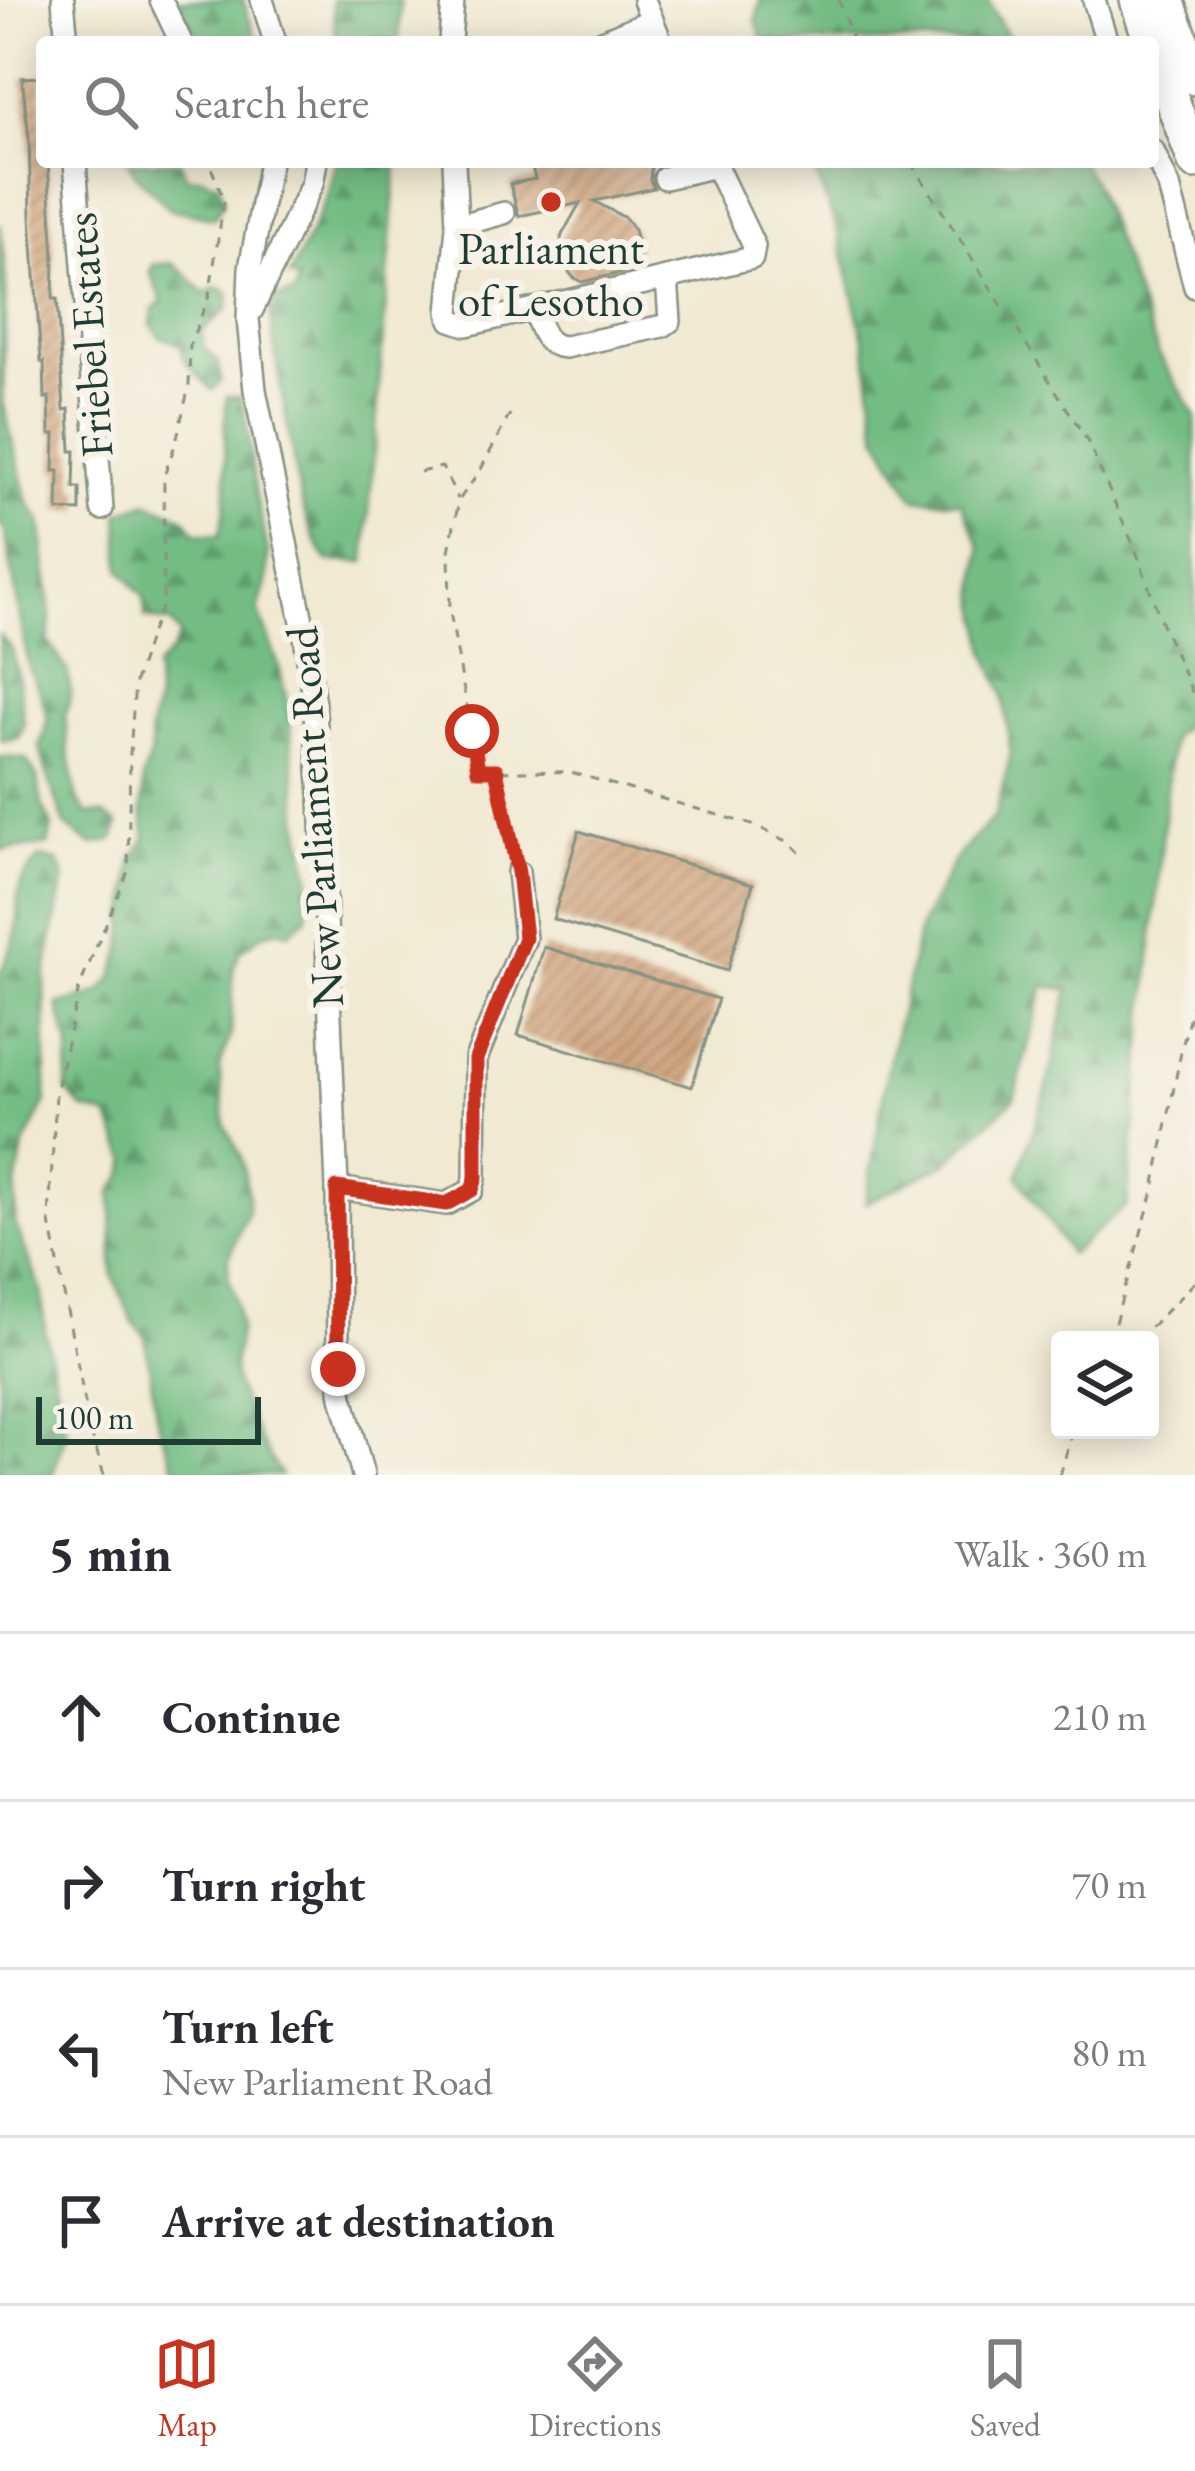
<!DOCTYPE html>
<html lang="en">
<head>
<meta charset="utf-8">
<style>
  :root { --surface:#fff; --page:#f2f2f3; --text:#2b2b33; --muted:#7c7c81; --line:#e1e1e2; --accent:#c8321e }
  body { margin:0; font-family:"EB Garamond",serif; background:var(--page); color:var(--text) }
  .controls { position:absolute; right:36px; bottom:36px; display:grid; overflow:hidden; border-radius:12px; box-shadow:0 6px 30px #0003 }
  .controls button { width:108px; height:108px; display:grid; place-items:center; padding:0; border:0; border-bottom:3px solid var(--line); background:var(--surface); color:var(--text); font:60px sans-serif }
  .scale { position:absolute; left:36px; bottom:30px; width:225px; box-sizing:border-box; padding-left:12px; border:6px solid #1f3d34; border-top:0; font-size:33px; line-height:42px; white-space:nowrap; color:#1f3d34; -webkit-text-stroke:9px #f7f3e8; paint-order:stroke }
  .stop { position:absolute; width:36px; height:36px; margin:-27px; border:9px solid #c8321e; border-radius:50%; background:#fff }
  .stop.end { background:#c8321e; border-color:#fff; box-shadow:0 3px 12px #0008 }
  .list { margin:0; padding:0; list-style:none }
  h2 { display:flex; justify-content:space-between; align-items:center; height:156px; margin:0; padding:0 48px; font-size:51px }
  h2 small { font-size:39px; font-weight:400; color:var(--muted) }
  .list li { display:grid; grid-template-columns:78px 1fr auto; gap:36px; align-items:center; box-sizing:border-box; height:168px; padding:0 48px; border-top:3px solid var(--line) }
  .list b { display:block; font-size:45px; white-space:nowrap }
  .list p { margin:0; font-size:39px; white-space:nowrap; color:var(--muted) }
  .list em { font-size:39px; font-style:normal; color:var(--muted) }
  .icon { flex:none; width:66px; height:66px; fill:none; stroke:currentColor; stroke-width:2; stroke-linecap:round; stroke-linejoin:round }
  .map { position:relative; flex:none; width:1195px; height:1475px; overflow:hidden }
  .search { position:absolute; background:var(--surface); box-shadow:0 6px 30px #0003; left:36px; right:36px; top:36px; height:132px; display:flex; align-items:center; gap:30px; box-sizing:border-box; padding:0 42px; border-radius:12px; color:var(--muted); font-size:45px }
  .sheet { height:828px; background:var(--surface) }
  nav { display:flex; justify-content:space-around; align-items:center; box-sizing:border-box; height:168px; border-top:3px solid var(--line); background:var(--surface); font-size:33px; color:var(--muted) }
  nav a { display:grid; justify-items:center; gap:6px }
  nav .on { color:var(--accent) }
  .map>svg:first-child { display:block }
  .forest { fill:url(#forest-firs); stroke:#497d5c; stroke-width:3 }
  .building { fill:url(#building-hatch) }
  .lines { fill:none; stroke-linecap:round; stroke-linejoin:round }
  .minor-casing { stroke:#889383; stroke-width:26 }
  .highway-casing { stroke:#889383; stroke-width:38 }
  .path { stroke:#889383; stroke-width:3; stroke-dasharray:9 9; stroke-linecap:butt }
  .minor { stroke:#fff; stroke-width:21 }
  .highway { stroke:#fff; stroke-width:33 }
  .route { stroke:#c8321e; stroke-width:15 }
  .poi-dot { fill:#c8321e; stroke:#f7f3e8; stroke-width:4.5 }
  .labels { text-anchor:middle; stroke-width:12; stroke-linejoin:round; paint-order:stroke }
  .poi-label { font-size:45px; fill:#1f3d34; stroke:#f7f3e8 }
  .street-label { font-size:45px; fill:#1f3d34; stroke:#f7f3e8 }
</style>
</head>
<body>
<div class="map">
<svg width="1195" height="1475" viewBox="0 0 1195 1475">
  <defs>
    <pattern id="forest-firs" width="22" height="20" patternUnits="userSpaceOnUse" patternTransform="scale(3)"><rect width="22" height="20" fill="#73bd84"/><path d="M5 1l3.5 6h-7zM16 11l3.5 6h-7z" fill="#5e9b6d"/></pattern>
    <pattern id="building-hatch" width="6" height="6" patternUnits="userSpaceOnUse" patternTransform="scale(3)"><rect width="6" height="6" fill="#d0a37c"/><path d="M-1 1l2-2M0 6l6-6M5 7l2-2" fill="none" stroke="#a88666"/></pattern>
  </defs>
  <rect width="100%" height="100%" fill="#f7f3e8"/>
  <filter id="ink" filterUnits="userSpaceOnUse"><feTurbulence type="fractalNoise" baseFrequency=".00833" numOctaves="2"/><feDisplacementMap in="SourceGraphic" scale="24" xChannelSelector="R" yChannelSelector="G"/><feConvolveMatrix kernelMatrix="1 2 1 2 8 2 1 2 1" color-interpolation-filters="sRGB"/></filter>
  <filter id="wash" filterUnits="userSpaceOnUse"><feTurbulence type="fractalNoise" baseFrequency=".004" numOctaves="4" result="noise"/><feDisplacementMap in="SourceGraphic" scale="48" xChannelSelector="R" yChannelSelector="G"/><feGaussianBlur stdDeviation="2.7" result="paint"/><feColorMatrix in="noise" values="0 0 0 0 0 0 0 0 0 0 0 0 0 0 0 0 0 1.4 0 .05"/><feComposite in="paint" operator="in"/></filter>
  <g filter="url(#wash)">
    <rect width="100%" height="100%" fill="#f1e9d2"/>
    <g class="forest">
      <polygon points="177,0 243,0 257,42 199,42"/>
      <polygon points="332,0 400,0 399,42 337,42"/>
      <polygon points="760,0 987,0 1011,42 764,42 756,21"/>
      <path d="M128 162H180L187 178 201 177 219 184 224 201 214 218 169 209C156 192 138 182 128 162Z"/>
      <path d="M335 162H397L365 562 328 561C300 524 296 473 288 428 280 385 273 342 269 298L295 294 298 279 289 277C304 244 332 197 335 162Z"/>
      <polygon points="811,162 1081,162 1094,184 1159,355 1195,415 1195,717 1172,736 1127,1205 1070,1254 1018,1176 1046,1091 1069,989 1044,986 1014,1099 945,1164 865,1203 888,1068 920,926 955,859 995,816 1011,754 1003,693 987,653 977,593 981,547 961,502 914,498 878,436 865,343 837,229"/>
      <polygon points="0,223 6,282 3,402 28,502 41,521 51,620 48,641 67,670 71,693 65,716 67,741 76,797 87,814 104,814 118,824 113,840 91,845 65,825 46,771 40,747 48,719 40,692 29,668 5,532 0,524"/>
      <polygon points="171,263 184,272 205,294 216,287 228,292 228,308 202,332 204,348 218,361 221,380 212,390 184,360 180,344 159,336 151,324 153,310 162,302 150,272 153,265"/>
      <path d="M227 397H240L245 413 256 496 268 552 267 579 258 610 279 667 288 707 300 826 310 875 307 917 289 933 278 930 262 934 241 951 233 969 231 1035 219 1066 225 1125 241 1157 248 1193V1211L228 1258V1276L235 1297 240 1327 233 1366 235 1383 261 1443 281 1475H177L157 1419 145 1336 133 1322 113 1276 112 1192 124 1174 128 1161 108 1116 83 1109 66 1090 70 1047 58 1005 99 993 113 978 123 947 133 858 146 838 142 810 143 777 151 753 150 730 157 699 156 668 172 651 180 636 171 623 145 617 144 597 121 570 119 513 148 502 184 518 197 533 219 536C234 489 220 444 227 397Z"/>
      <polygon points="0,635 12,650 18,674 24,725 19,738 1,741"/>
      <polygon points="0,757 26,759 37,777 42,805 52,826 48,845 0,850"/>
      <path d="M39 858 58 861 64 878 45 977 46 1101 23 1147 16 1185 15 1223 41 1290 45 1331 66 1434 52 1475H0V974C5 962 12 948 15 935 22 898 8 892 39 858Z"/>
    </g>
    <g id="blocks">
      <g class="building">
        <polygon points="42,77 42,162 48,162 54,257 53,299 57,299 64,410 69,409 71,451 75,451 74,488 80,488 80,511 58,510 59,471 54,471 55,434 50,434 49,397 45,398 44,362 41,362 31,216 29,138 22,78"/>
        <polygon points="531,162 652,162 650,180 654,188 594,201 625,218 634,230 638,245 635,260 629,271 582,282 573,277 563,264 559,250 562,235 580,203 519,216 510,184 535,179"/>
        <polygon points="579,831 753,884 727,971 553,919"/>
        <polygon points="544,947 718,999 692,1087 518,1035"/>
      </g>
    </g>
  </g>
  <g filter="url(#ink)">
    <use href="#blocks" fill-opacity="0" stroke="#889383" stroke-width="3"/>
    <g class="lines">
      <defs>
        <g id="minor">
          <polyline points="63,0 67,42"/>
          <polyline points="161,0 181,42"/>
          <polyline points="262,0 275,42"/>
          <polyline points="644,0 661,42"/>
          <polyline points="1094,0 1107,42"/>
          <polyline points="450,42 453,0"/>
          <polyline points="600,42 652,20"/>
          <polyline points="1153,151 1169,186 1195,287"/>
          <polyline points="75,162 102,509"/>
          <polyline points="270,162 250,268 248,319 255,390 305,636 315,713 321,797 337,1188 338,1369 342,1397 363,1475"/>
          <polyline points="454,162 457,226 449,312 451,320 466,325 752,258 754,246 714,162"/>
          <polyline points="665,178 716,166"/>
          <polyline points="457,226 504,213"/>
          <polyline points="252,310 312,184 316,162"/>
          <path d="M534 311C541 328 544 346 565 347L663 326 670 321 667 278"/>
          <polyline points="337,1188 446,1204 472,1190 475,1178 476,1059 525,938 518,872"/>
        </g>
        <g id="highway">
          <polyline points="1137,0 1151,42"/>
          <polyline points="1167,0 1195,78"/>
          <polyline points="1153,49 1195,162"/>
        </g>
      </defs>
      <use href="#minor" class="minor-casing"/>
      <use href="#highway" class="highway-casing"/>
      <g class="path">
        <polyline points="839,0 853,42"/>
        <polyline points="911,162 1087,440 1136,551 1165,632 1195,698"/>
        <polyline points="510,414 480,471 459,500 449,551 450,612 478,770 570,772 756,826 789,842 805,858"/>
        <polyline points="420,472 442,467 458,499"/>
        <polyline points="496,772 515,856"/>
        <polyline points="1110,1340 1154,1188 1181,1052 1195,994"/>
        <polyline points="1138,1340 1195,1282"/>
        <polyline points="104,1475 90,1429 49,1217 56,1094 79,988 128,871 130,754 135,682 149,637 163,604 164,476 176,442 189,386 190,344 209,296 224,201 209,162"/>
        <polyline points="1060,1475 1073,1430"/>
      </g>
      <use href="#minor" class="minor"/>
      <use href="#highway" class="highway"/>
    </g>
  </g>
  <g class="lines" filter="url(#ink)">
    <polyline class="route" points="338,1369 337,1188 446,1204 472,1190 476,1178 476,1059 525,938 518,872 496,770 478,770 472,731"/>
  </g>
  <circle class="poi-dot" cx="551" cy="202" r="12"/>
  <g class="labels">
    <g class="poi-label">
      <text x="551" y="264">Parliament<tspan x="551" dy="52">of Lesotho</tspan></text>
    </g>
    <g class="street-label">
      <text transform="translate(88 335) rotate(-94)" y="16">Friebel Estates</text>
      <text transform="translate(314 817) rotate(-94)" y="16">New Parliament Road</text>
    </g>
  </g>
</svg>
<div class="controls">
<button><svg class="icon" aria-label="layers" viewBox="0 0 24 24"><path d="M12 4l9 5-9 5-9-5zM3 14l9 5 9-5"/></svg></button>
</div>
<div class="scale">100 m</div>
<div class="stop" style="left:472px;top:731px"></div>
<div class="stop end" style="left:338px;top:1369px"></div>
<div class="search"><svg class="icon" aria-label="search" viewBox="0 0 24 24"><circle cx="10" cy="10" r="6"/><path d="M15 15l6 6"/></svg>Search here</div>
</div>
<section class="sheet">
<h2>5 min<small>Walk · 360 m</small></h2>
<ul class="list">
<li><svg class="icon" aria-label="ahead" viewBox="0 0 24 24"><path d="M12 20V5M6 11l6-6 6 6"/></svg><div><b>Continue</b></div><em>210 m</em></li>
<li><svg class="icon" aria-label="right" viewBox="0 0 24 24"><path d="M7 20v-9h11M14 6l5 5-5 5"/></svg><div><b>Turn right</b></div><em>70 m</em></li>
<li><svg class="icon" aria-label="left" viewBox="0 0 24 24"><path d="M17 20v-9H6M10 6l-5 5 5 5"/></svg><div><b>Turn left</b><p>New Parliament Road</p></div><em>80 m</em></li>
<li><svg class="icon" aria-label="arrive" viewBox="0 0 24 24"><path d="M6 21V4h12l-3 4 3 4H6"/></svg><div><b>Arrive at destination</b></div></li>
</ul>
</section>
<nav>
<a class="on"><svg class="icon" aria-label="map" viewBox="0 0 24 24"><path d="M3 6l6-2 6 2 6-2v14l-6 2-6-2-6 2zM9 4v14M15 6v14"/></svg>Map</a>
<a><svg class="icon" aria-label="directions" viewBox="0 0 24 24"><path d="M12 3l9 9-9 9-9-9zM9 14v-3h6M13 9l2 2-2 2"/></svg>Directions</a>
<a><svg class="icon" aria-label="saved" viewBox="0 0 24 24"><path d="M7 4h10v16l-5-4-5 4z"/></svg>Saved</a>
</nav>
</body>
</html>
